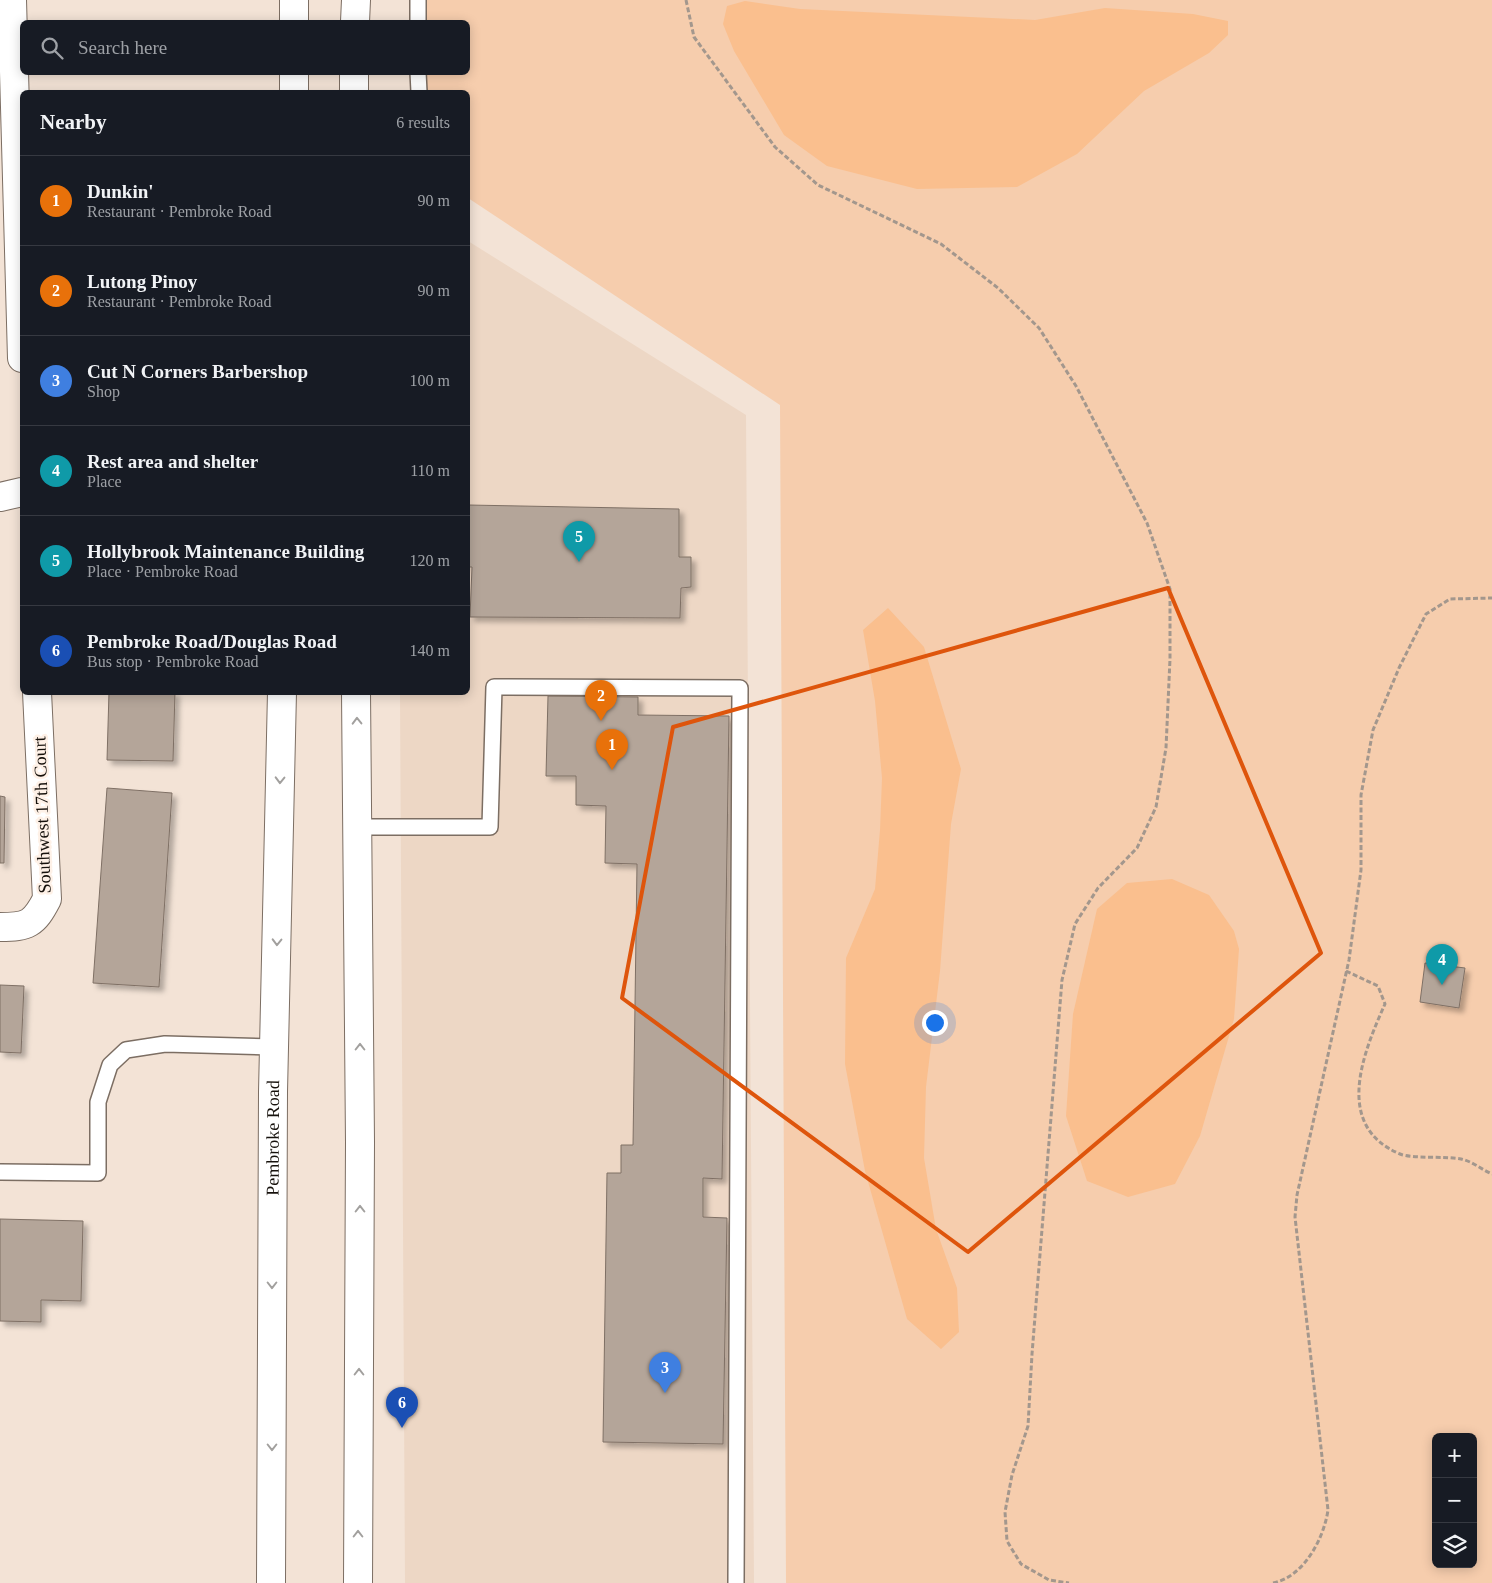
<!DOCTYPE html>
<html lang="en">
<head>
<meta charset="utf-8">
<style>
  :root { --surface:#171b24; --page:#242831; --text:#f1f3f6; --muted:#9ea1a6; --line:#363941; --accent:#3180b2 }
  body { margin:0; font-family:"Times New Roman",serif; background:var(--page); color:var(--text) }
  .controls { position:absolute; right:15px; bottom:15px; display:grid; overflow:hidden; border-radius:8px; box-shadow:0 2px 12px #0003 }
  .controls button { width:45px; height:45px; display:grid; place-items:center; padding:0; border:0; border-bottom:1px solid var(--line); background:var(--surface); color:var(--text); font:25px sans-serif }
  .you { position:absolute; left:934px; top:1022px; width:18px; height:18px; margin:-12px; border:4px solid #fff; border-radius:50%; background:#1a73e8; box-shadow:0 0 0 8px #1a73e833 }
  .badge { display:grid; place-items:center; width:32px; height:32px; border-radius:50%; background:var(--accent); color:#fff; font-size:16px; font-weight:700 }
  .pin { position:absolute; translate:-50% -41px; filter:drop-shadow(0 1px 2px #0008) }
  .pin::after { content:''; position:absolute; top:26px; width:18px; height:15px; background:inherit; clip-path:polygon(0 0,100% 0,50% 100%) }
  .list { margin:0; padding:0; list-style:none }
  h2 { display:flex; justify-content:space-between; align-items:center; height:65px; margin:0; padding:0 20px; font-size:21px }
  h2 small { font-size:16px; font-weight:400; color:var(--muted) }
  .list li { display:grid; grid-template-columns:32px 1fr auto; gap:15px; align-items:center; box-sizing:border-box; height:90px; padding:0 20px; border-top:1px solid var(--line) }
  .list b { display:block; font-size:19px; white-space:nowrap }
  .list p { margin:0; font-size:16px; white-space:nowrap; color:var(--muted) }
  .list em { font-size:16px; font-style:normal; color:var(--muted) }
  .icon { flex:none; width:28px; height:28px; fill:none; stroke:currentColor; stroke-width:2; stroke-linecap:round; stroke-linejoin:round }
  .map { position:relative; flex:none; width:1492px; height:1583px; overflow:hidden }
  .search { position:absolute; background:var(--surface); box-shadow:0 2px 12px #0003; left:20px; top:20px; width:450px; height:55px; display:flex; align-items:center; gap:12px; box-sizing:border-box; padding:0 18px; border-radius:8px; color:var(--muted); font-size:19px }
  .panel { position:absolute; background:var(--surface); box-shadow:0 2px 12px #0003; left:20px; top:90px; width:450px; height:605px; border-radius:8px }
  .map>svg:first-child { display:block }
  .built { fill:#edd7c5 }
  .green { fill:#f6cdad; fill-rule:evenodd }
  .water { fill:#fabf8e }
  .building { fill:#b4a599; stroke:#7f7065; filter:url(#shadow) }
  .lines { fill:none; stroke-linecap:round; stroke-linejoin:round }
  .service-casing { stroke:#7c6e63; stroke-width:18 }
  .minor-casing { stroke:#7c6e63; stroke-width:30 }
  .secondary-casing { stroke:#7c6e63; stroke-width:30 }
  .path { stroke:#a3978d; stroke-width:3; stroke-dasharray:5 2.5; stroke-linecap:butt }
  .service { stroke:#fff; stroke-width:15 }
  .minor { stroke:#fff; stroke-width:28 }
  .secondary { stroke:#fff; stroke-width:28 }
  .oneway { stroke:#a2a09e }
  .marked { fill:none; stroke:#de550c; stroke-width:4; stroke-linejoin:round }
  .labels { text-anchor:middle; stroke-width:5; stroke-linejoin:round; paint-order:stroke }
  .street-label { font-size:18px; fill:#16110c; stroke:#fef1e7 }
</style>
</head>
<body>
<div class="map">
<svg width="1492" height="1583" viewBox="0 0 1492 1583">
  <defs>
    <filter id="shadow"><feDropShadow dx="4.5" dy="4.5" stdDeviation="2.5" flood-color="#0004"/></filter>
  </defs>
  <rect width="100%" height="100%" fill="#f3e3d6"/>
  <polygon class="built" points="468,241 746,415 754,1583 405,1583 400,693 468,692"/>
  <path class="green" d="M423 0H1492V1583H786L780 405 468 198V92H423V73L468 72V22H423ZM1436 1437H1473V1564H1436Z"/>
  <g class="water">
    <polygon points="745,1 800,9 1035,20 1105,8 1193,14 1228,21 1228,35 1209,53 1144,91 1077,154 1017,187 917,189 827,166 784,135 734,51 723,24 727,6"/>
    <polygon points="888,608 924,647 961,769 951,824 940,971 926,1087 924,1158 936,1229 957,1288 959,1332 941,1349 907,1319 865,1171 845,1064 846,958 875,889 880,830 882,778 875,701 863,630"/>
    <polygon points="1172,879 1209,895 1234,931 1239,949 1234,1019 1200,1136 1175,1184 1128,1197 1087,1181 1066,1116 1073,1014 1097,909 1127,883"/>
  </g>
  <g class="building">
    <polygon points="468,505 679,509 679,557 691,557 691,587 681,588 680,618 470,617 472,567 468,567"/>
    <polygon points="109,692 175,692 173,761 107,760"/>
    <polygon points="548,696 638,697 638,715 729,716 722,1179 703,1178 703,1217 727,1218 723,1444 603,1442 607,1173 621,1173 621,1145 633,1145 637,864 605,863 606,806 576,805 576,776 546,776"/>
    <polygon points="107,788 172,793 159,987 93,983"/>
    <polygon points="0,796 5,797 4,863 0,863"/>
    <polygon points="1425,963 1465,968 1459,1008 1420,1002"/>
    <polygon points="0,985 24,986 21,1053 0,1052"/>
    <polygon points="0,1219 83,1221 81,1301 41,1300 41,1322 0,1321"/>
  </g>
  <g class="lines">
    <defs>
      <g id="service">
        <polyline points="418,0 418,22"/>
        <polyline points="418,72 419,92"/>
        <polyline points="359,827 490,827 494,687 740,688 736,1583"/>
        <polyline points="0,1172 98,1173 98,1102 110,1065 126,1050 165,1044 274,1047"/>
      </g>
      <g id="minor">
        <polyline points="12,0 22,358"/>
        <polyline points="0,497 22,492"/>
        <path d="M0 927C28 927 34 924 47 899L37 692"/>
      </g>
      <g id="secondary">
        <polyline points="294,22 294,0"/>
        <polyline points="355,22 356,0"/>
        <polyline points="294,92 294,72"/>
        <polyline points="354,92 354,72"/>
        <polyline points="356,692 360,1142 358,1583"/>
        <path id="s1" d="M271 1583 273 1092 282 692"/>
      </g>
    </defs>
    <use href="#service" class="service-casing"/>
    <use href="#minor" class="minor-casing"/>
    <use href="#secondary" class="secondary-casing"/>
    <g class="path">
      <polyline points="686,0 694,37 775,147 818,185 941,244 998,288 1039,328 1076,386 1147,523 1170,589 1170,659 1166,748 1156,807 1137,848 1098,888 1075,924 1062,980 1032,1354 1028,1426 1012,1475 1005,1512 1007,1541 1021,1564 1049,1580 1069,1583"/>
      <path d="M1346 971 1378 986 1385 1004C1363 1053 1333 1126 1400 1154 1412 1159 1446 1156 1461 1159 1472 1161 1482 1170 1492 1174"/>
      <path d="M1273 1583C1304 1577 1324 1538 1328 1510L1295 1217 1297 1195 1349 960 1361 870V795L1373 730 1399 668 1426 614 1450 599 1492 598"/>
    </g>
    <use href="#service" class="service"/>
    <use href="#minor" class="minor"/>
    <use href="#secondary" class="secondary"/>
  </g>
  <defs><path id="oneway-chevron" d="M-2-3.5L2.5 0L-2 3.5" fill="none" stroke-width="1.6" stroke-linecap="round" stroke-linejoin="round" transform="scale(1.25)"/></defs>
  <g class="oneway">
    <use href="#oneway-chevron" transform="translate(357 721) rotate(-91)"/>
    <use href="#oneway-chevron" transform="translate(280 780) rotate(91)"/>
    <use href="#oneway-chevron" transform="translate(277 942) rotate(91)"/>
    <use href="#oneway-chevron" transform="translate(360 1047) rotate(-90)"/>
    <use href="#oneway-chevron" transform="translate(360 1209) rotate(-90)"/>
    <use href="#oneway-chevron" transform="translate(272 1285) rotate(90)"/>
    <use href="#oneway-chevron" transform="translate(359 1372) rotate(-90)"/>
    <use href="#oneway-chevron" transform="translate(272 1447) rotate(90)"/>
    <use href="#oneway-chevron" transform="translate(358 1534) rotate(-90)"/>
  </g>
  <path class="marked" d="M1168 588 1321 953 968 1252 622 998 673 727Z"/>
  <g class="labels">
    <g class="street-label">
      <text transform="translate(42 815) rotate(-92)" y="6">Southwest 17th Court</text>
      <text dy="6" stroke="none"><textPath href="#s1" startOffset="445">Pembroke Road</textPath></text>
    </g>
  </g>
</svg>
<div class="controls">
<button>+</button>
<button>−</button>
<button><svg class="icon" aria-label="layers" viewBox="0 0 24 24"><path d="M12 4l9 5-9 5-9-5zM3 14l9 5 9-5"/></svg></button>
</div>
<div class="you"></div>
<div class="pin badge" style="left:612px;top:770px;background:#e8710a">1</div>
<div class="pin badge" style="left:601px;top:721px;background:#e8710a">2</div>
<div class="pin badge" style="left:665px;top:1393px;background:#3f7fe0">3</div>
<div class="pin badge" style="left:1442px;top:985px;background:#0f9aa8">4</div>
<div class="pin badge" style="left:579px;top:562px;background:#0f9aa8">5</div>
<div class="pin badge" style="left:402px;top:1428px;background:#1a4fb4">6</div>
<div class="search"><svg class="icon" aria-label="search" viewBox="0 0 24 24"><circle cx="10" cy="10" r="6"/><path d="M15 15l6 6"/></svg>Search here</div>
<section class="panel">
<h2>Nearby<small>6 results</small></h2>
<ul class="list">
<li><span class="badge" style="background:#e8710a">1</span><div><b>Dunkin'</b><p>Restaurant · Pembroke Road</p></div><em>90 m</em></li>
<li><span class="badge" style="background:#e8710a">2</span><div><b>Lutong Pinoy</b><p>Restaurant · Pembroke Road</p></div><em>90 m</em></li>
<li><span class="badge" style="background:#3f7fe0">3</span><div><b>Cut N Corners Barbershop</b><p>Shop</p></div><em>100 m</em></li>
<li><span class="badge" style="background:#0f9aa8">4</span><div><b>Rest area and shelter</b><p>Place</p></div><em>110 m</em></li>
<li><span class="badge" style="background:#0f9aa8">5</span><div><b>Hollybrook Maintenance Building</b><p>Place · Pembroke Road</p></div><em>120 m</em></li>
<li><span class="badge" style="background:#1a4fb4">6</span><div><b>Pembroke Road/Douglas Road</b><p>Bus stop · Pembroke Road</p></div><em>140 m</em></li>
</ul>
</section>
</div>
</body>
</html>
